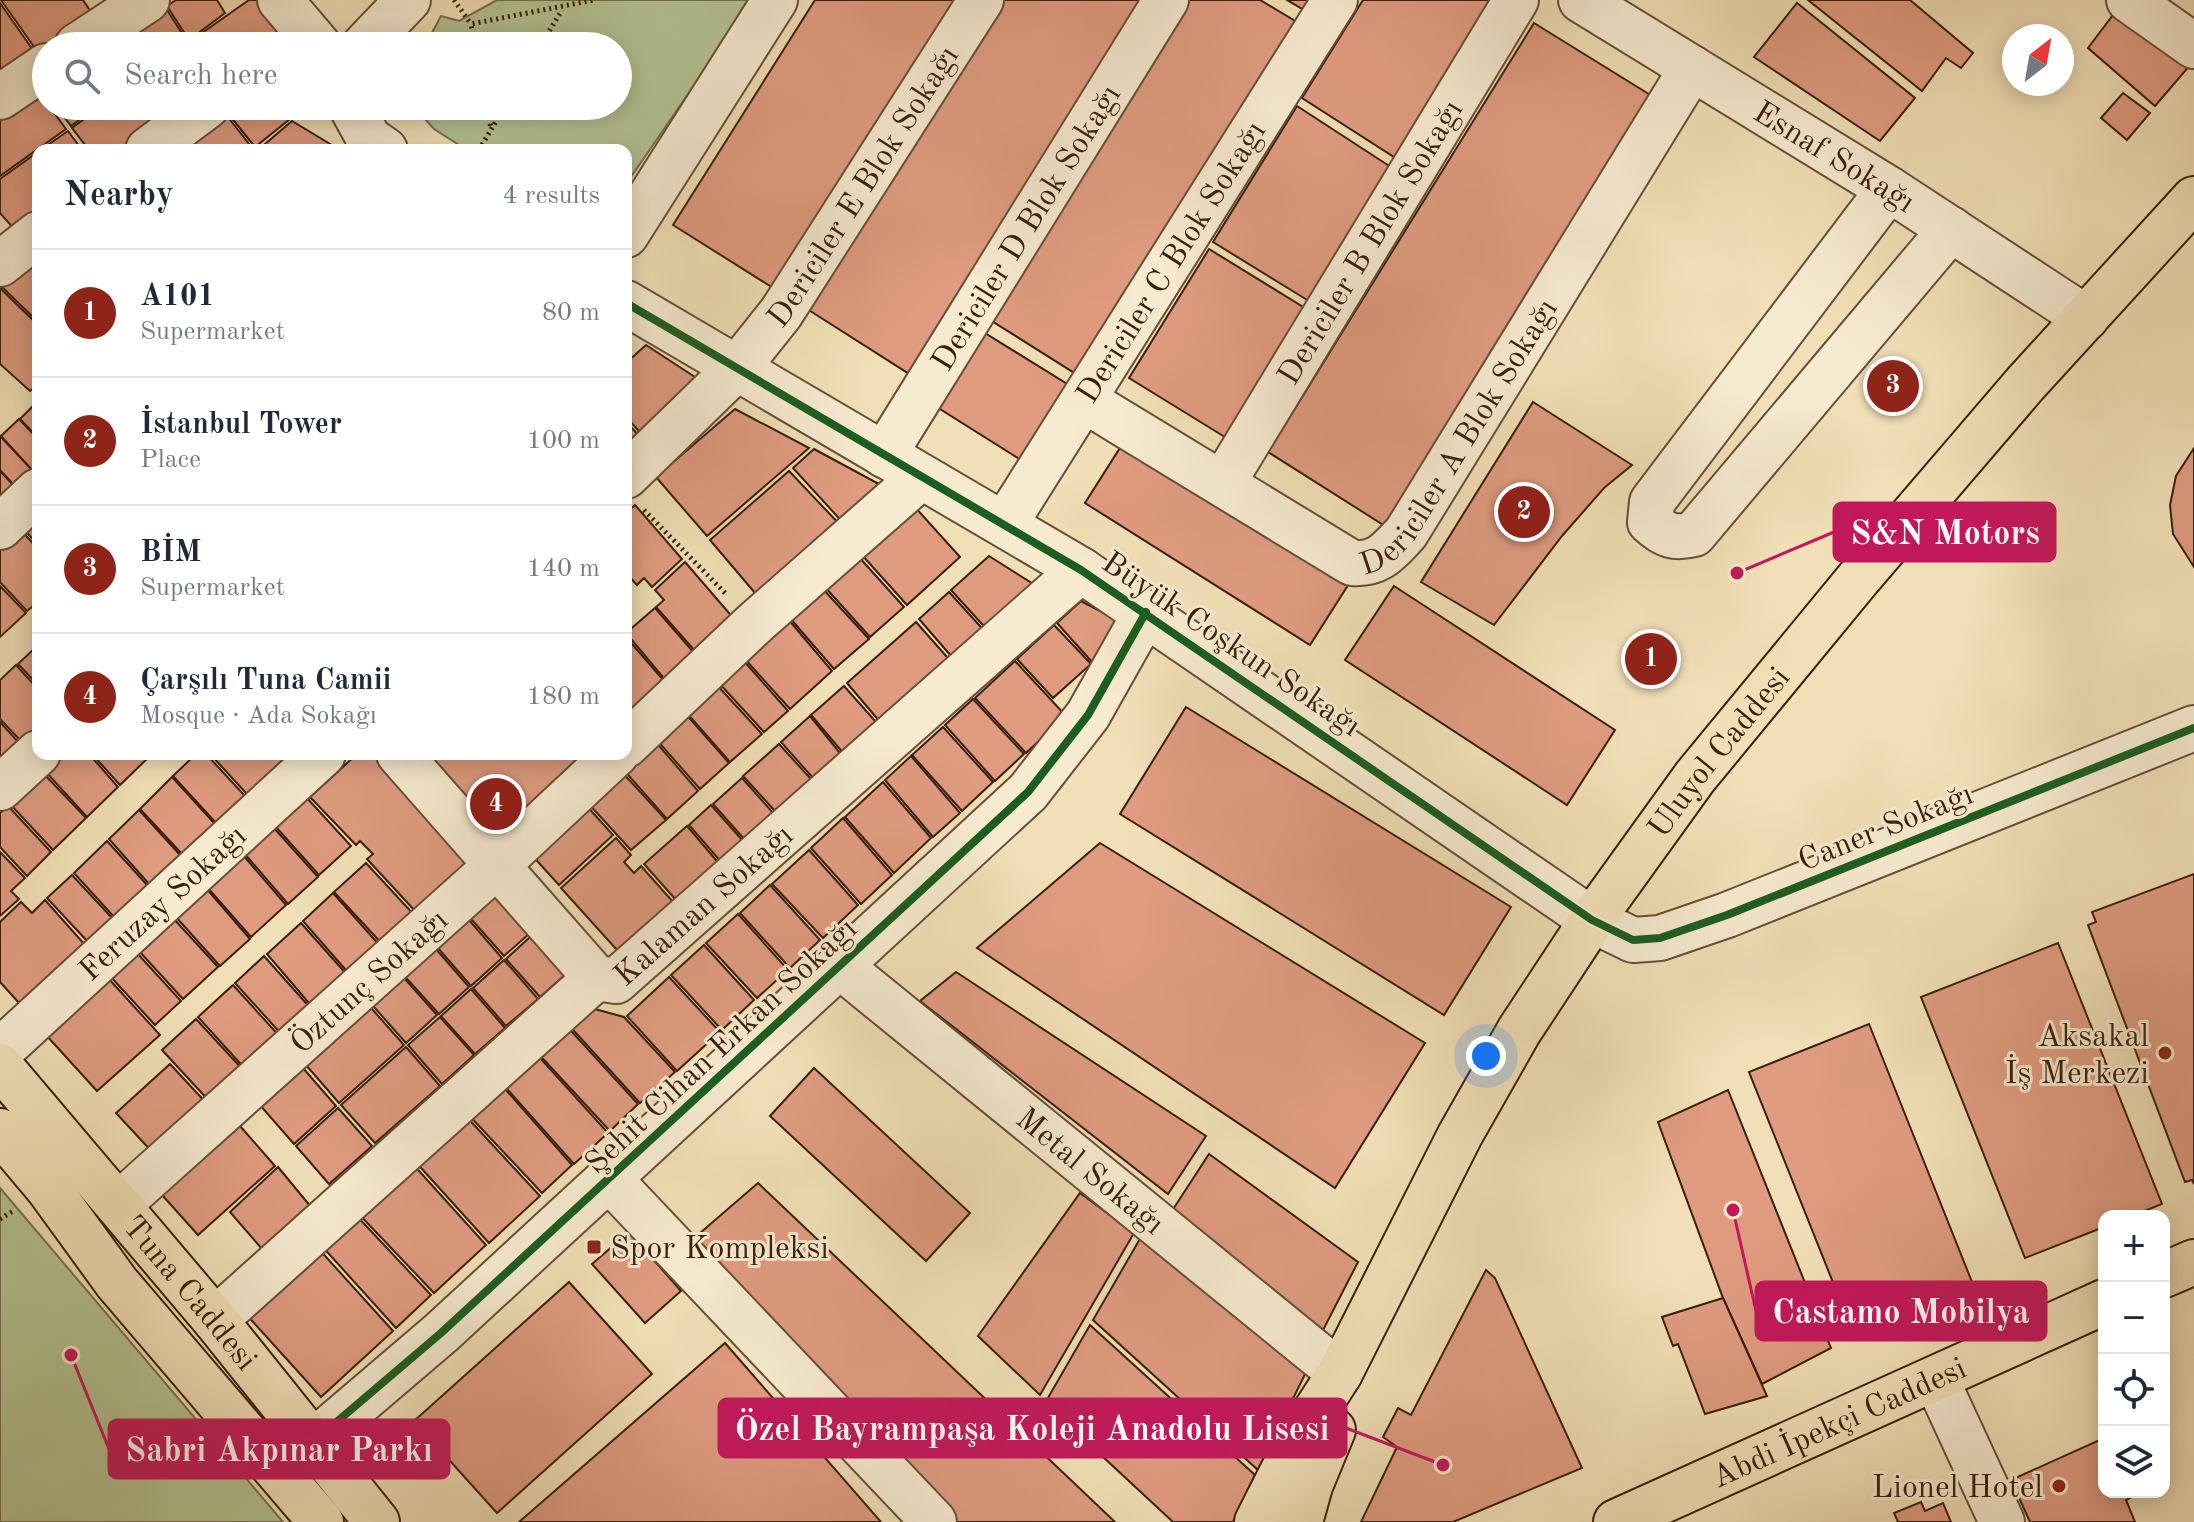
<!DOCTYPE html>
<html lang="en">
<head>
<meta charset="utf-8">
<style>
  :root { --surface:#fff; --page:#f2f2f3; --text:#1f2937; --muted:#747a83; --line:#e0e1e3; --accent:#8f2418 }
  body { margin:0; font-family:"Old Standard TT",serif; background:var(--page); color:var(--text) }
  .controls { position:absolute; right:24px; bottom:24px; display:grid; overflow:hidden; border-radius:16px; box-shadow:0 4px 20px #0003 }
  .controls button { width:72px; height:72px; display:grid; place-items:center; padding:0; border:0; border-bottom:2px solid var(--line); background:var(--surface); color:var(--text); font:40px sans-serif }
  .compass { position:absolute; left:2002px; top:24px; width:72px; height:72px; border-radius:50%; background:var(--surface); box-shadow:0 4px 20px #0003; rotate:31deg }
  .you { position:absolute; left:1486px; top:1056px; width:28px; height:28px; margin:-20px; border:6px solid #fff; border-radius:50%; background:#1a73e8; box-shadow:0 0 0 12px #1a73e833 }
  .badge { display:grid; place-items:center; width:52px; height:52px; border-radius:50%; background:var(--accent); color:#fff; font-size:26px; font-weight:700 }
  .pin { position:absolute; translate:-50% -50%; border:4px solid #fff; box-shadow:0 2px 8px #0006 }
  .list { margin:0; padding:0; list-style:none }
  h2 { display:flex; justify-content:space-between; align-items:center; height:104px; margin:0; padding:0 32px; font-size:34px }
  h2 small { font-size:26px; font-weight:400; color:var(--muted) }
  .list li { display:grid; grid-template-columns:52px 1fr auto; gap:24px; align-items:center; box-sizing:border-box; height:128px; padding:0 32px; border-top:2px solid var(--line) }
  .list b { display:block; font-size:30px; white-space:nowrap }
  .list p { margin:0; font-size:26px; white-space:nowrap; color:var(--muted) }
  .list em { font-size:26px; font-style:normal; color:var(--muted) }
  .icon { flex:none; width:44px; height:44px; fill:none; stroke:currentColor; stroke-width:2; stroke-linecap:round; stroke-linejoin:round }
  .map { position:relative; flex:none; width:2194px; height:1522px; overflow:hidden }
  .search { position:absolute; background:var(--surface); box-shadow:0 4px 20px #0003; left:32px; top:32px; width:600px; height:88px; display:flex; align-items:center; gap:20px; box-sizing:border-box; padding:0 28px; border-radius:44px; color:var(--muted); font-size:30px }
  .panel { position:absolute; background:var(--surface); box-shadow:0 4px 20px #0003; left:32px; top:144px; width:600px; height:616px; border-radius:16px }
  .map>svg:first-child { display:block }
  .green { fill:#b4c393; stroke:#777050; stroke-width:2 }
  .building { fill:#df9b80; stroke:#3a1e0c; stroke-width:2 }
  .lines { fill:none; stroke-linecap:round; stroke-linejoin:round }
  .minor-casing { stroke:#684e37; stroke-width:48 }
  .major-casing { stroke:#3a1e0c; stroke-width:48 }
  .path { stroke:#3a1e0c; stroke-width:5; stroke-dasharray:2 4; stroke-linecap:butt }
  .minor { stroke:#f6ead0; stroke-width:44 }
  .major { stroke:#f1dfb7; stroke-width:44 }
  .cycleway-casing { stroke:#f6ead0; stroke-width:13 }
  .cycleway { stroke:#1b5e20; stroke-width:8 }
  .poi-dot { fill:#8f2418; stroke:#f6ead0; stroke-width:3 }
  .labels { text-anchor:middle; stroke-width:6; stroke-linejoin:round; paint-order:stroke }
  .street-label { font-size:32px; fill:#3a1e0c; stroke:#f6ead0 }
  .poi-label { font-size:32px; fill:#3a1e0c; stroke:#f6ead0; text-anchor:end }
  .leader { fill:none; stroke:#c2185b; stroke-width:3 }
  .callout-dot { fill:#c2185b; stroke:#f6ead0; stroke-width:3 }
  .callout { fill:#c2185b; stroke:#c2185b; stroke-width:3 }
  .callout-label { font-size:34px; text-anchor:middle; font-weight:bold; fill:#fff }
</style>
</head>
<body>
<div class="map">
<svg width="2194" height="1522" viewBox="0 0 2194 1522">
  <rect width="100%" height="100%" fill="#f1dfb7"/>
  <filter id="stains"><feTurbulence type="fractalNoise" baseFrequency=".0025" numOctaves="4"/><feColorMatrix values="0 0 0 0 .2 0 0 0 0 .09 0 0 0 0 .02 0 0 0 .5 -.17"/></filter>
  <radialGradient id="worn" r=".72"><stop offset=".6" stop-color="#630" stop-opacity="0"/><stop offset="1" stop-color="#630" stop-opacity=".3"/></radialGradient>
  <g class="green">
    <polygon points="497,0 753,0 626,184 626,150 467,150 434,129 413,106 618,106 618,46 425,46 441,16 459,21"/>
    <polygon points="0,1188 283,1522 0,1522"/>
  </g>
  <g class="building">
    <polygon points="1,0 83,0 93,15 37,51"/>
    <polygon points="176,0 217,0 225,13 189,40 167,6"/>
    <polygon points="249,0 272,0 290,24 261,46 195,46 192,40"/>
    <polygon points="815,0 962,0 778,291 673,225"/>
    <polygon points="998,0 1149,0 911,375 804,307"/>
    <polygon points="1178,0 1260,0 1307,28 1084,379 979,313"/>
    <polygon points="1287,0 1325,0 1314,16"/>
    <polygon points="1363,0 1507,0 1405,164 1302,98"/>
    <polygon points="1808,0 1910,0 1973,53 1961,68 1946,58 1922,91"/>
    <polygon points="0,3 35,53 0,75"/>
    <polygon points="1797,3 1915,98 1880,141 1754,57"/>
    <polygon points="165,7 187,41 180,46 146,46 134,28"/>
    <polygon points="2119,7 2192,63 2155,106 2088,48"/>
    <polygon points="1534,23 1652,96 1385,526 1268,452"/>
    <polygon points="130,30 141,46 107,46"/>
    <polygon points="38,91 66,129 0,176 0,116"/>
    <polygon points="2123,93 2150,113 2127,140 2101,118"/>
    <polygon points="56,106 98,106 71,126"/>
    <polygon points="102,106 179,106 120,150 89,150 72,128"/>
    <polygon points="222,106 267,106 290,119 255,147"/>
    <polygon points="1297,106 1400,173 1317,306 1213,242"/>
    <polygon points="220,107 253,149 251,150 198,150 186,134"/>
    <polygon points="292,121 340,150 258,150"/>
    <polygon points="68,131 82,150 40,150 42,149"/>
    <polygon points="38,152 38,211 14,229 0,213 0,179"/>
    <polygon points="1209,249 1313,313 1233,442 1129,378"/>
    <polygon points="38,250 38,322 0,285"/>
    <polygon points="0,288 38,325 38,385 30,391 0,364"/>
    <polygon points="972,325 1077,390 1029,465 924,399"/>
    <polygon points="646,345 710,387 649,442 626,417 626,363"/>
    <polygon points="1533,402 1632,465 1604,488 1562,536 1494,625 1421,582"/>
    <polygon points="36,403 38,405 38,438 20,419"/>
    <polygon points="735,409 809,448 707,536 656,477"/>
    <polygon points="19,419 38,439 38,465 32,470 1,436"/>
    <polygon points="626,422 647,444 626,463"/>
    <polygon points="0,436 32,470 15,486 0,470"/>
    <polygon points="1125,440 1350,582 1310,645 1085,503"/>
    <polygon points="2194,448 2194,567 2173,534 2170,505 2176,476"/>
    <polygon points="814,449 890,490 847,527 793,468"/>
    <polygon points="0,471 14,486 0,499"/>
    <polygon points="789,471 844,529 761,600 710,540"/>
    <polygon points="635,505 682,559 652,587 644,578 637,585 626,573 626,513"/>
    <polygon points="914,506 960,557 907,605 861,554"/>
    <polygon points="38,508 38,545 20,525"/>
    <polygon points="18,527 38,549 38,602 27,611 0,582 0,544"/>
    <polygon points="858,556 904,607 870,637 824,586"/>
    <polygon points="989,556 1041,589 991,634 951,590"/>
    <polygon points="685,562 741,627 703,660 656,607 664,600 655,590"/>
    <polygon points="0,586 26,613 0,637"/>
    <polygon points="1394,586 1615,730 1567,805 1345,660"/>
    <polygon points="822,588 869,639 834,669 789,617"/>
    <polygon points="949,592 989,636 958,664 919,619"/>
    <polygon points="1081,601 1131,627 1092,662 1057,623"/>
    <polygon points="655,608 702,662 672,688 626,633"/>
    <polygon points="788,619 832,671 790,709 744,658"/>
    <polygon points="916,622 955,666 886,729 847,683"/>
    <polygon points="1054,625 1091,664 1053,698 1017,659"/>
    <polygon points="626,637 671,689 638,717 626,704"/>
    <polygon points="38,645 38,685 18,664"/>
    <polygon points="743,660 788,711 764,732 718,682"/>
    <polygon points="1015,661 1066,716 1026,753 975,698"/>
    <polygon points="16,665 38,689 38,727 22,742 0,719 0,680"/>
    <polygon points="716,684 762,734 730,762 685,711"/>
    <polygon points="844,686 884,731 850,761 811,715"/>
    <polygon points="973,699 1024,754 995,781 945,725"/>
    <polygon points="1186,707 1511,907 1444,1015 1120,814"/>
    <polygon points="684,712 729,763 700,789 655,738"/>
    <polygon points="810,716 848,763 821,787 781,742"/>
    <polygon points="0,722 20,744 0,762"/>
    <polygon points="943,727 993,782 962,811 912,755"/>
    <polygon points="654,740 698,791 667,819 622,768"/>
    <polygon points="779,744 820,789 784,821 743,776"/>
    <polygon points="63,754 89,754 118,787 87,817 45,771"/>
    <polygon points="92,754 152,754 120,785"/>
    <polygon points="196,754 206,754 245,796 216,823 173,776"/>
    <polygon points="210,754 287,754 288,756 247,794"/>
    <polygon points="357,754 387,754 480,856 417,913 367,859 373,854 360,841 356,845 310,797"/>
    <polygon points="411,754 570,754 579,764 491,843"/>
    <polygon points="911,756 960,813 933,837 885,780"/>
    <polygon points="620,770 666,820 631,850 586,801"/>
    <polygon points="43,773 86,818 53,850 10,804"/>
    <polygon points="172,777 215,824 182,854 140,809"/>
    <polygon points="742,778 782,823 753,849 713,804"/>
    <polygon points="883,782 931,838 894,873 845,817"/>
    <polygon points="306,797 351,846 319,875 275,826"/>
    <polygon points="583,802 613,835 559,885 529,852"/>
    <polygon points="711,805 751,850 729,871 689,825"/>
    <polygon points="8,806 51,852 27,876 0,847 0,813"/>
    <polygon points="139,810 181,856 149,884 109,839"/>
    <polygon points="843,818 892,875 861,904 811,848"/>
    <polygon points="687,826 727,873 685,910 644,864"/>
    <polygon points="273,827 318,877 288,904 244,853"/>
    <polygon points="616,838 631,855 624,862 634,873 641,866 682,912 627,961 561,888"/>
    <polygon points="107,841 148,886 115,918 74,873"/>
    <polygon points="1100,843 1425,1043 1335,1188 977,948"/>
    <polygon points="809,850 858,905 823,938 772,884"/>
    <polygon points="0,852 25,878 11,891 19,899 0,916"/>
    <polygon points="243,855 286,905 251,937 207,887"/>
    <polygon points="366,863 416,917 384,946 334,892"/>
    <polygon points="2194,874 2194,1184 2192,1180 2185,1182 2088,925 2096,922 2092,912"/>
    <polygon points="72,875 113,919 88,942 47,898"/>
    <polygon points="498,881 538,926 504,956 464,911"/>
    <polygon points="770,885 820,940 790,968 740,913"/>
    <polygon points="206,888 250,939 220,966 175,916"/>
    <polygon points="333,893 382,948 351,976 303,921"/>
    <polygon points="45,900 85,945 20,1004 0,982 0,922 21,902 32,913"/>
    <polygon points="462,912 502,958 471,986 431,940"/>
    <polygon points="738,914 788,970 757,998 706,943"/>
    <polygon points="173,918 218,967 183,999 138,950"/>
    <polygon points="301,923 349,977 314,1009 267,954"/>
    <polygon points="540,928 574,967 540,997 506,959"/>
    <polygon points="429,941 469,987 439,1014 398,969"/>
    <polygon points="2058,943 2162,1204 2132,1216 2104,1216 2104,1227 2025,1258 1921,997"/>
    <polygon points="704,945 754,1000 722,1030 671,975"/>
    <polygon points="136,952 181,1001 155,1025 110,976"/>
    <polygon points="264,956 313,1011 284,1037 235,983"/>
    <polygon points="504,960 538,999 506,1026 473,988"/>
    <polygon points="397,970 437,1015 406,1043 366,998"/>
    <polygon points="956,972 1206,1136 1168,1194 920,1001"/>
    <polygon points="669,977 720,1032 677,1071 627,1016"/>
    <polygon points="108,978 160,1035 97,1091 46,1035"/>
    <polygon points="233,985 282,1039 247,1071 198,1017"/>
    <polygon points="471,989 505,1028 475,1054 441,1016"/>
    <polygon points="364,1000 404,1045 339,1103 299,1057"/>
    <polygon points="580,1005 624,1017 675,1072 640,1103 564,1020"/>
    <polygon points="440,1017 474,1055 442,1084 408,1045"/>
    <polygon points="196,1019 245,1072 211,1103 162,1050"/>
    <polygon points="562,1021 638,1104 610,1131 533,1048"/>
    <polygon points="1869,1024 1976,1292 1856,1340 1749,1072"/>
    <polygon points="406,1047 440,1086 375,1143 341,1105"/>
    <polygon points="532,1049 608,1133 574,1164 499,1080"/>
    <polygon points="296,1060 336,1106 294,1144 253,1097"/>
    <polygon points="170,1064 209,1106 155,1155 116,1113"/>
    <polygon points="814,1068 970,1213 926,1261 770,1116"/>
    <polygon points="498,1081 572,1165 542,1193 465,1111"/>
    <polygon points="1728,1090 1831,1348 1762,1384 1723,1298 1658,1122"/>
    <polygon points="338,1108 372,1146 329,1184 296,1146"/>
    <polygon points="463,1113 540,1196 489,1243 413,1159"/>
    <polygon points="233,1118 275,1166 198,1235 154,1186"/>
    <polygon points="1209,1154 1358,1262 1320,1336 1170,1214"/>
    <polygon points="410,1161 486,1245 434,1293 356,1211"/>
    <polygon points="278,1167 311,1207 262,1249 230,1212"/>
    <polygon points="758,1183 1115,1522 946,1522 693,1239"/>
    <polygon points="1080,1193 1134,1233 1040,1395 978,1336"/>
    <polygon points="354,1213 431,1295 396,1328 320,1244"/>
    <polygon points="1148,1225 1311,1362 1258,1470 1093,1320"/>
    <polygon points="629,1232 681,1291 645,1323 592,1264"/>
    <polygon points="317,1247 393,1331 321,1397 245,1313"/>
    <polygon points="1486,1270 1495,1278 1582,1468 1453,1522 1361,1522 1397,1447 1383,1437 1398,1408 1411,1415"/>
    <polygon points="569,1282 652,1374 497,1513 414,1421"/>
    <polygon points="1723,1298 1767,1396 1705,1414 1678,1344 1673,1346 1662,1317"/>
    <polygon points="1090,1325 1255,1475 1233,1522 1173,1522 1045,1403"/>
    <polygon points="725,1343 881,1522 519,1522"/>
    <polygon points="2104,1438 2104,1492 2128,1492 2130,1498 2126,1500 2135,1522 2030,1522 2011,1480"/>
    <polygon points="1921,1502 1925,1511 1943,1503 1951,1522 1898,1522 1894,1513"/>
  </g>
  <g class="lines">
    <defs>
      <g id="minor">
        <polyline points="280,0 319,46"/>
        <path id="s1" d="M1581 0 1889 189 2086 318"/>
        <polyline points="2129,0 2194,46"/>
        <polyline points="77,46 147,0"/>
        <polyline points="364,46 408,0"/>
        <polyline points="0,97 46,66"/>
        <polyline points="351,106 369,139 385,150"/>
        <polyline points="148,150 207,106"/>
        <path d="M1889 189 1652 502 1650 522C1665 536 1675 539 1694 534L1951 229"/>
        <polyline points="626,235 775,0"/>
        <polyline points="0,264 38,234"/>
        <polyline points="626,303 1081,570 1592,920 1633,940 1660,938 1727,915 2194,728"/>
        <path id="s2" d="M1084 400 1352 563C1379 565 1389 551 1406 533L1692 68"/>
        <path id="s3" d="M884 455 1166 0"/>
        <path id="s4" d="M626 476 738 367 781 313 981 0"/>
        <path id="s5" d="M1223 483 1516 0"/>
        <path id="s6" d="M1005 524 1335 0"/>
        <polyline points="0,527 38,491"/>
        <polyline points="626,745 755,623 921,477"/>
        <polyline points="399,754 596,978"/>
        <polyline points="0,788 38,753"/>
        <path id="s7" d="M841 967 1340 1373"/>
        <path id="s8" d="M596 978 616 981 1081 570"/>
        <path id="s9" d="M0 1051 323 754"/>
        <polyline points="610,1180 934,1522"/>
        <path id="s10" d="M118 1205 495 867 616 754"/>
        <polyline points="215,1320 596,978"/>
        <polyline points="1936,1379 2002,1522"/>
        <polyline points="284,1467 441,1333 1028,792 1088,715 1146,612"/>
      </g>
      <g id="major">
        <path id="s11" d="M0 1066 215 1320 377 1522"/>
        <polyline points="0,1131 48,1188 117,1283 321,1522"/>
        <polyline points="2164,1275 2194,1262"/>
        <path id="s12" d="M1257 1522 1304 1429 1340 1373 1460 1135 1519 1031 1592 920 1695 777 1858 579 2025 384 2194 199"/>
        <polyline points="1300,1522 1310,1486 1333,1430"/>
        <path id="s13" d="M1616 1522 2104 1302"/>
      </g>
    </defs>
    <use href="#minor" class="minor-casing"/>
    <use href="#major" class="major-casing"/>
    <g class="path">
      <polyline points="454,0 471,24"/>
      <polyline points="475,46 471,24 594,0"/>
      <polyline points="540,46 562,10"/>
      <polyline points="487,106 491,129"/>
      <polyline points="479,150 505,106"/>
      <polyline points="644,510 726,594"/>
      <polyline points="0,1219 13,1211"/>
    </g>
    <use href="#minor" class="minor"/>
    <use href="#major" class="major"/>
    <defs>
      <g id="cycleway">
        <polyline points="626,303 1081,570 1592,920 1633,940 1660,938 1727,915 2194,728"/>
        <polyline points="279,1471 441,1333 1028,792 1088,715 1146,612"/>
      </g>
    </defs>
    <use href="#cycleway" class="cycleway-casing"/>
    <use href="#cycleway" class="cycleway"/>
  </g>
  <g class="poi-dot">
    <circle cx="2165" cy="1053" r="8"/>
    <rect x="586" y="1239" width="16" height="16" rx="4"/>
    <circle cx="2059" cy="1486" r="8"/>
  </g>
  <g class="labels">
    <g class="street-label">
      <text dy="11" stroke="none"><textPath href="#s1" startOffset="298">Esnaf Sokağı</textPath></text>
      <text dy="11" stroke="none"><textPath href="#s4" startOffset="376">Dericiler E Blok Sokağı</textPath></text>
      <text dy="11" stroke="none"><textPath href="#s3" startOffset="268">Dericiler D Blok Sokağı</textPath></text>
      <text dy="11" stroke="none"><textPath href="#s5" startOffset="282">Dericiler B Blok Sokağı</textPath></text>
      <text dy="11" stroke="none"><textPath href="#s6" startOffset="310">Dericiler C Blok Sokağı</textPath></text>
      <text dy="11" stroke="none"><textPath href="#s2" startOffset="486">Dericiler A Blok Sokağı</textPath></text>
      <text transform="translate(1232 643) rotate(34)" y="11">Büyük Coşkun Sokağı</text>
      <text dy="11" stroke="none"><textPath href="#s12" startOffset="900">Uluyol Caddesi</textPath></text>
      <text transform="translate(1885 826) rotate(-22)" y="11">Caner Sokağı</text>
      <text dy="11" stroke="none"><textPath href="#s8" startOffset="136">Kalaman Sokağı</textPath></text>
      <text dy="11" stroke="none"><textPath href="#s9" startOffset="220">Feruzay Sokağı</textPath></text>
      <text dy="11" stroke="none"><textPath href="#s10" startOffset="336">Öztunç Sokağı</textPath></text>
      <text transform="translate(720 1045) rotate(-43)" y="11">Şehit Cihan Erkan Sokağı</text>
      <text dy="11" stroke="none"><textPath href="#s7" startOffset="322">Metal Sokağı</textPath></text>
      <text dy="11" stroke="none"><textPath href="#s11" startOffset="296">Tuna Caddesi</textPath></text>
      <text dy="11" stroke="none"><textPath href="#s13" startOffset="244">Abdi İpekçi Caddesi</textPath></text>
    </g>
    <g class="poi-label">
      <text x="2149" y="1046">Aksakal<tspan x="2149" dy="37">İş Merkezi</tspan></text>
      <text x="610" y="1258" text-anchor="start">Spor Kompleksi</text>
      <text x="2043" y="1497">Lionel Hotel</text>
    </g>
  </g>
  <path class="leader" d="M1737 573L1834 532M1733 1210L1756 1311M1443 1465L1346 1428M71 1355L109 1449"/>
  <g class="callout-dot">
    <circle cx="1737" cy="573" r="8"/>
    <circle cx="1733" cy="1210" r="8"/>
    <circle cx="1443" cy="1465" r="8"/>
    <circle cx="71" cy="1355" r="8"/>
  </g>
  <g class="callout">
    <rect x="1834" y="503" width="221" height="58" rx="8"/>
    <rect x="1756" y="1282" width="290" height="58" rx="8"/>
    <rect x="719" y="1399" width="627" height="58" rx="8"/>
    <rect x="109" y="1420" width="340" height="58" rx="8"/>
  </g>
  <g class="callout-label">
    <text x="1945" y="544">S&amp;N Motors</text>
    <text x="1901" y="1323">Castamo Mobilya</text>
    <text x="1032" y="1440">Özel Bayrampaşa Koleji Anadolu Lisesi</text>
    <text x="279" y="1461">Sabri Akpınar Parkı</text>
  </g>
  <rect width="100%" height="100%" filter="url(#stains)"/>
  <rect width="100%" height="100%" fill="url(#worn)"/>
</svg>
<div class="controls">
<button>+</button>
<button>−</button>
<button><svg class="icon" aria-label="locate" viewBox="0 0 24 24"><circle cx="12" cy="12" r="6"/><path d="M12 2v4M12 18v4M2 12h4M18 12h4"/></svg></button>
<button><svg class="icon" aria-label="layers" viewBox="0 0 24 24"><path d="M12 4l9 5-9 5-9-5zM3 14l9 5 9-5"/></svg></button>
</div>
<svg class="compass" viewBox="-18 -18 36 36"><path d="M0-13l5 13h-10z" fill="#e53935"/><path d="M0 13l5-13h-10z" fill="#747a83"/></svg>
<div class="you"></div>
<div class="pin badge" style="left:1651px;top:659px">1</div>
<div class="pin badge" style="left:1524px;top:512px">2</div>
<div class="pin badge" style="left:1893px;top:386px">3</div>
<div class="pin badge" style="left:496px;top:804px">4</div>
<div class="search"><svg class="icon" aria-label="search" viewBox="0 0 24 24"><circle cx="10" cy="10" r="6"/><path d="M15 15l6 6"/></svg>Search here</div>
<section class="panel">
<h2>Nearby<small>4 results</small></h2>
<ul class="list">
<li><span class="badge">1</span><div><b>A101</b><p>Supermarket</p></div><em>80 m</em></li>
<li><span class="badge">2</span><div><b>İstanbul Tower</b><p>Place</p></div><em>100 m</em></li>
<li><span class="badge">3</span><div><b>BİM</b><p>Supermarket</p></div><em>140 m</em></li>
<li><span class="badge">4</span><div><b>Çarşılı Tuna Camii</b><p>Mosque · Ada Sokağı</p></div><em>180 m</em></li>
</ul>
</section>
</div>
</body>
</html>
